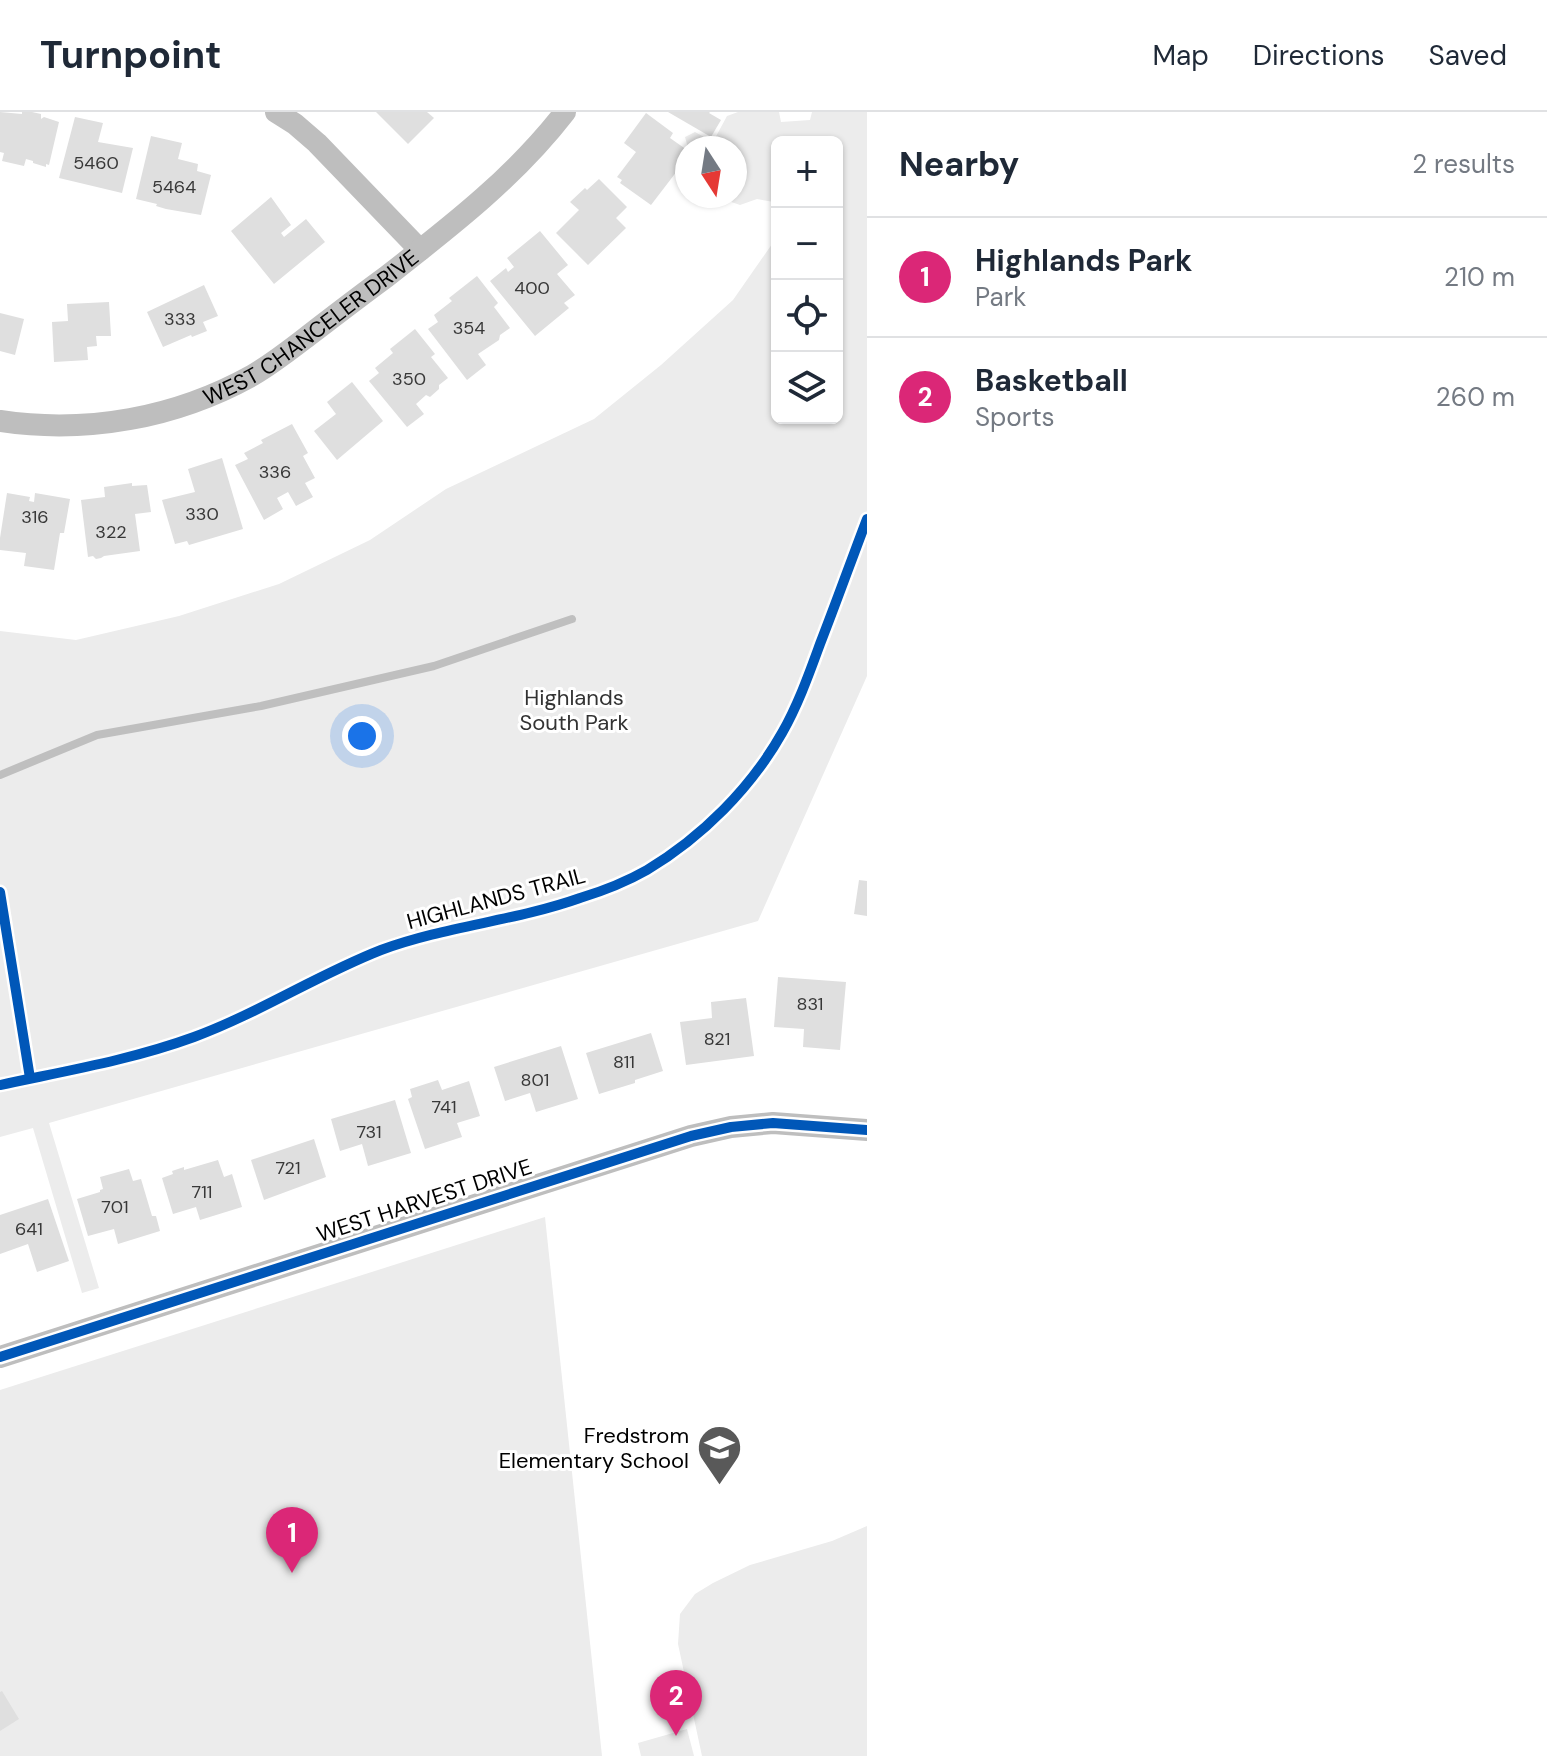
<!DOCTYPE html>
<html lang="en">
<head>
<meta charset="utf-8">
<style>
  :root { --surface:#fff; --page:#f6f6f7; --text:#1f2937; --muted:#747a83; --line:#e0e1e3; --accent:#db2777 }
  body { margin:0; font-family:"DM Sans",sans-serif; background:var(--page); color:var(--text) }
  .controls { position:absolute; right:24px; top:24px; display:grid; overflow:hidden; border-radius:12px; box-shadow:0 2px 6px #0004 }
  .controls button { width:72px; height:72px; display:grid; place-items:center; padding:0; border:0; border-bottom:2px solid var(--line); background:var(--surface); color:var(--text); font:40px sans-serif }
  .compass { position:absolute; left:675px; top:24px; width:72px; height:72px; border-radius:50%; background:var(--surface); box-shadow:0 2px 6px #0004; rotate:168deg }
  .you { position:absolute; left:362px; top:624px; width:28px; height:28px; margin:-20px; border:6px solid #fff; border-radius:50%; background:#1a73e8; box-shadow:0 0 0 12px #1a73e833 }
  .badge { display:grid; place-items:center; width:52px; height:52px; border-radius:50%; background:var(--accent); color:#fff; font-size:26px; font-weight:700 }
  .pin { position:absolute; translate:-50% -66px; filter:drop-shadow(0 2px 4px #0008) }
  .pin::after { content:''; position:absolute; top:42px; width:28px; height:24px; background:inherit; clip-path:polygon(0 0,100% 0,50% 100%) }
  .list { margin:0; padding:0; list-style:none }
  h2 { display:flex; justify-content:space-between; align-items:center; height:104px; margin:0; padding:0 32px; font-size:34px }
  h2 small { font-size:26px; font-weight:400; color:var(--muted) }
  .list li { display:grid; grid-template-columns:52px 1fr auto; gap:24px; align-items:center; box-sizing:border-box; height:120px; padding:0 32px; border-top:2px solid var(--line) }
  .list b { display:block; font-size:30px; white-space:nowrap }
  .list p { margin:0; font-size:26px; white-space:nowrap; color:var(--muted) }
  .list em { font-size:26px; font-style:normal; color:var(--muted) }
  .icon { flex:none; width:44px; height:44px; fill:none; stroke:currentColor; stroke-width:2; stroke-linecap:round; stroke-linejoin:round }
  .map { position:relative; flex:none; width:867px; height:1644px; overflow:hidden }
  header { display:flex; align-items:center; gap:48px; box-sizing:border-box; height:112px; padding:0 40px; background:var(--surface); border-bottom:2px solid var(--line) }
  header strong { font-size:38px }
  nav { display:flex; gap:44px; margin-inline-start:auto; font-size:28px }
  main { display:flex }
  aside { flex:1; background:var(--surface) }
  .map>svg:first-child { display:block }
  .green { fill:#ececec }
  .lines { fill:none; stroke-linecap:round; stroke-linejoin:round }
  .stream { stroke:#bfbfbf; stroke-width:8 }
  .building { fill:#dfdfdf }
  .street { stroke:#bebebe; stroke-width:22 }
  .cycleway-casing { stroke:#fff; stroke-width:15 }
  .cycleway { stroke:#0057b8; stroke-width:10 }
  .labels { text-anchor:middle; stroke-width:6; stroke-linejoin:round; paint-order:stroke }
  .number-label { font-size:18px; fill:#383838 }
  .street-label { font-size:22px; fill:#000; stroke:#fff }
  .park-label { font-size:22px; fill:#333; stroke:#fff }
  .poi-label { font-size:22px; fill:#000; stroke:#fff; text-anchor:end }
</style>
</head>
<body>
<header>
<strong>Turnpoint</strong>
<nav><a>Map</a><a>Directions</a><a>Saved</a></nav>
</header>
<main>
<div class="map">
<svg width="867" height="1644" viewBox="0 0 867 1644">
  <rect width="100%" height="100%" fill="#fff"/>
  <g class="green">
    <polygon points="738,0 779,0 781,10 810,8 812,0 867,0 867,564 758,809 49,1011 99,1176 82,1181 33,1016 0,1025 0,519 76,528 179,504 279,472 370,428 446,377 594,307 661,253 733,188 777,125 777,306 837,306 837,30 777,30 777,101 774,90 757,87 740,93 714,84 735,84 735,36 688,36 685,25 695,20 713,30 727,4"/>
    <polygon points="545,1105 602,1644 0,1644 0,1278"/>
    <polygon points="867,1414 867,1644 702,1644 678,1532 680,1502 695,1482 713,1471 750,1453 832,1429"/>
    <polygon points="687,1617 694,1644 641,1644 638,1631"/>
  </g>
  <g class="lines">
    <polyline class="stream" points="0,663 97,623 261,594 434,554 572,507"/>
  </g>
  <g class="building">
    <polygon points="0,0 22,2 22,0 32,0 41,2 41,7 44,5 59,10 49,53 46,52 46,55 33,51 33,49 26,47 24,54 2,49 4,41 0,40"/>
    <polygon points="376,0 427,0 434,6 408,32"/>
    <polygon points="668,0 710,0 709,1 721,8 711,25"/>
    <polygon points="646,1 673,21 670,26 687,38 687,46 651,93 620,71 622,68 617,65 636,40 624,31"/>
    <polygon points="75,5 103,11 98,30 133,36 122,81 59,66"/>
    <polygon points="151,24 182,31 178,47 198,52 197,59 211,63 201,103 166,97 156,94 157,92 136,87"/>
    <polygon points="599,67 627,95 616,106 626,116 588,153 556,121 579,98 570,90 585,76 587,78"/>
    <polygon points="271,85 291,113 281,121 284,125 306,107 325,130 274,172 231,119"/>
    <polygon points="540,119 568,153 557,162 575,183 564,191 569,196 535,224 490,169 506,156 508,160 514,155 507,146"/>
    <polygon points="477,164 498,191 494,195 510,216 500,223 499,228 478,242 486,253 467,268 428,217 438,210 434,203 452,189 449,186"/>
    <polygon points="204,173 218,204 203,210 207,219 192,225 191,223 163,235 147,200"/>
    <polygon points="109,190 111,224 96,224 97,234 87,235 88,248 54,250 52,210 68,209 67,192"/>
    <polygon points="0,201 24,207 15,243 0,239"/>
    <polygon points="415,217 435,242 431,245 448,266 439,273 439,277 430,285 426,283 416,292 424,302 407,315 369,269 379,261 375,256 393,241 390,237"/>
    <polygon points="352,270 383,309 337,348 314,319 336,302 327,290"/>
    <polygon points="292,312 308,341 303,344 315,366 305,371 313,385 296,394 288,380 277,386 283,397 264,408 235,353 248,347 244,341 263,331 261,328"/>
    <polygon points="222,346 243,417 189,433 187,429 175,432 162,388 195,380 188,357"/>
    <polygon points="132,371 132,374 147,373 151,400 135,402 140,439 104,444 101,446 96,447 93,444 88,445 81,388 105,385 104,375"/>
    <polygon points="7,381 30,385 29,389 34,390 35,381 70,387 64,421 60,421 54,458 24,454 26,441 0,438 0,426"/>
    <polygon points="859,768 867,769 867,804 854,802"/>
    <polygon points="778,865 846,870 840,938 803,935 804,917 774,915"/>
    <polygon points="746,886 754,944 686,953 680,910 712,906 711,890"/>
    <polygon points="651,921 663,959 635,968 635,971 599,982 586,941"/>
    <polygon points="561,934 578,987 536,1000 530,981 505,989 494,955"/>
    <polygon points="438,968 442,978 469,969 480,1004 457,1011 462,1025 425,1037 408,987 412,985 410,977"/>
    <polygon points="395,988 411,1041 368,1054 362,1032 340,1039 331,1007"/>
    <polygon points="314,1027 326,1065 264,1088 251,1048"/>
    <polygon points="218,1048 224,1065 232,1062 242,1095 200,1108 196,1095 173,1102 162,1066 173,1062 172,1059 184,1055 184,1058"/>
    <polygon points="129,1057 133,1069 141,1067 152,1104 156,1104 160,1119 118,1132 114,1117 88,1124 77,1087 100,1080 100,1078 103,1077 100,1065"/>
    <polygon points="48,1087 69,1149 37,1160 28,1132 0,1142 0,1103"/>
    <polygon points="2,1579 19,1607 0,1619 0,1580"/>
  </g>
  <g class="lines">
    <g class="street">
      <polyline points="276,0 295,12 317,31 420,138"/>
      <path id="s1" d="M0 309C87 322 176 306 253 263 272 252 291 237 308 224 334 204 360 184 386 165 450 115 515 65 565 0"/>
      <polyline points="0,1245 691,1024 731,1015 773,1011 867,1018"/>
    </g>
    <defs>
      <g id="cycleway">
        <polyline points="0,780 30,966"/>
        <path d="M0 973C65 959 131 948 194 925 259 901 317 863 381 838 446 814 515 809 580 786 603 779 626 770 647 758 702 725 751 676 782 621 798 593 809 562 820 532 836 491 851 449 867 407"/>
        <polyline points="0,1245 691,1024 731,1015 773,1011 867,1018"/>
      </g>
    </defs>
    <use href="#cycleway" class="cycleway-casing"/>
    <use href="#cycleway" class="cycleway"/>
  </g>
  <defs>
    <symbol id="school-pin" viewBox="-11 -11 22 30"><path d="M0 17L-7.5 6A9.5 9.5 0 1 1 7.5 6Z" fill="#595959" stroke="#fff"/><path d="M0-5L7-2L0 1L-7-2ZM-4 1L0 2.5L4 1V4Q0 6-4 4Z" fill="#fff"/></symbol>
  </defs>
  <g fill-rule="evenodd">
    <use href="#school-pin" x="694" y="1310" width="51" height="69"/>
  </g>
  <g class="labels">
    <g class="number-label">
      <text x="96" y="57">5460</text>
      <text x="174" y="81">5464</text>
      <text x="532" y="182">400</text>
      <text x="180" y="213">333</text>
      <text x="469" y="222">354</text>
      <text x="409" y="273">350</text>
      <text x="275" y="366">336</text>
      <text x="202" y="408">330</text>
      <text x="35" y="411">316</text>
      <text x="111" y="426">322</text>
      <text x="810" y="898">831</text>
      <text x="717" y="933">821</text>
      <text x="624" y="956">811</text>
      <text x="535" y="974">801</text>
      <text x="444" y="1001">741</text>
      <text x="369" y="1026">731</text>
      <text x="288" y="1062">721</text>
      <text x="202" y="1086">711</text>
      <text x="115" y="1101">701</text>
      <text x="29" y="1123">641</text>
    </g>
    <g class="street-label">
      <text dy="8" stroke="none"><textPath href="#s1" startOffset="336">WEST CHANCELER DRIVE</textPath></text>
      <text transform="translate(496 786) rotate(-15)" y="8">HIGHLANDS TRAIL</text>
      <text transform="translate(424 1088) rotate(-18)" y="8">WEST HARVEST DRIVE</text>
    </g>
    <g class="park-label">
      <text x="574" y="593">Highlands<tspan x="574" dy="25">South Park</tspan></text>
    </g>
    <g class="poi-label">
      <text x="689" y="1331">Fredstrom<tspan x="689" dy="25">Elementary School</tspan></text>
    </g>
  </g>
</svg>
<div class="controls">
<button>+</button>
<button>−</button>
<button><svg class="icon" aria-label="locate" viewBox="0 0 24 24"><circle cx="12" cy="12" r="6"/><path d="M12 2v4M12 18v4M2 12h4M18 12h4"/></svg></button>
<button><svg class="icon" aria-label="layers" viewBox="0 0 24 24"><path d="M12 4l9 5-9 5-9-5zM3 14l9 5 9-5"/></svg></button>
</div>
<svg class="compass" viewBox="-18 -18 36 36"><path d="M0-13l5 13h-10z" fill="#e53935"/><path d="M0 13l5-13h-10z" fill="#747a83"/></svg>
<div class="you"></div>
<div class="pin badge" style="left:292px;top:1461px">1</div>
<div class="pin badge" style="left:676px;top:1624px">2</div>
</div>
<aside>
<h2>Nearby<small>2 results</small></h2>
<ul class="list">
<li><span class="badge">1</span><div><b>Highlands Park</b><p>Park</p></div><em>210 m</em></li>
<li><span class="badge">2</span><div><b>Basketball</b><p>Sports</p></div><em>260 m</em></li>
</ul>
</aside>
</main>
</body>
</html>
